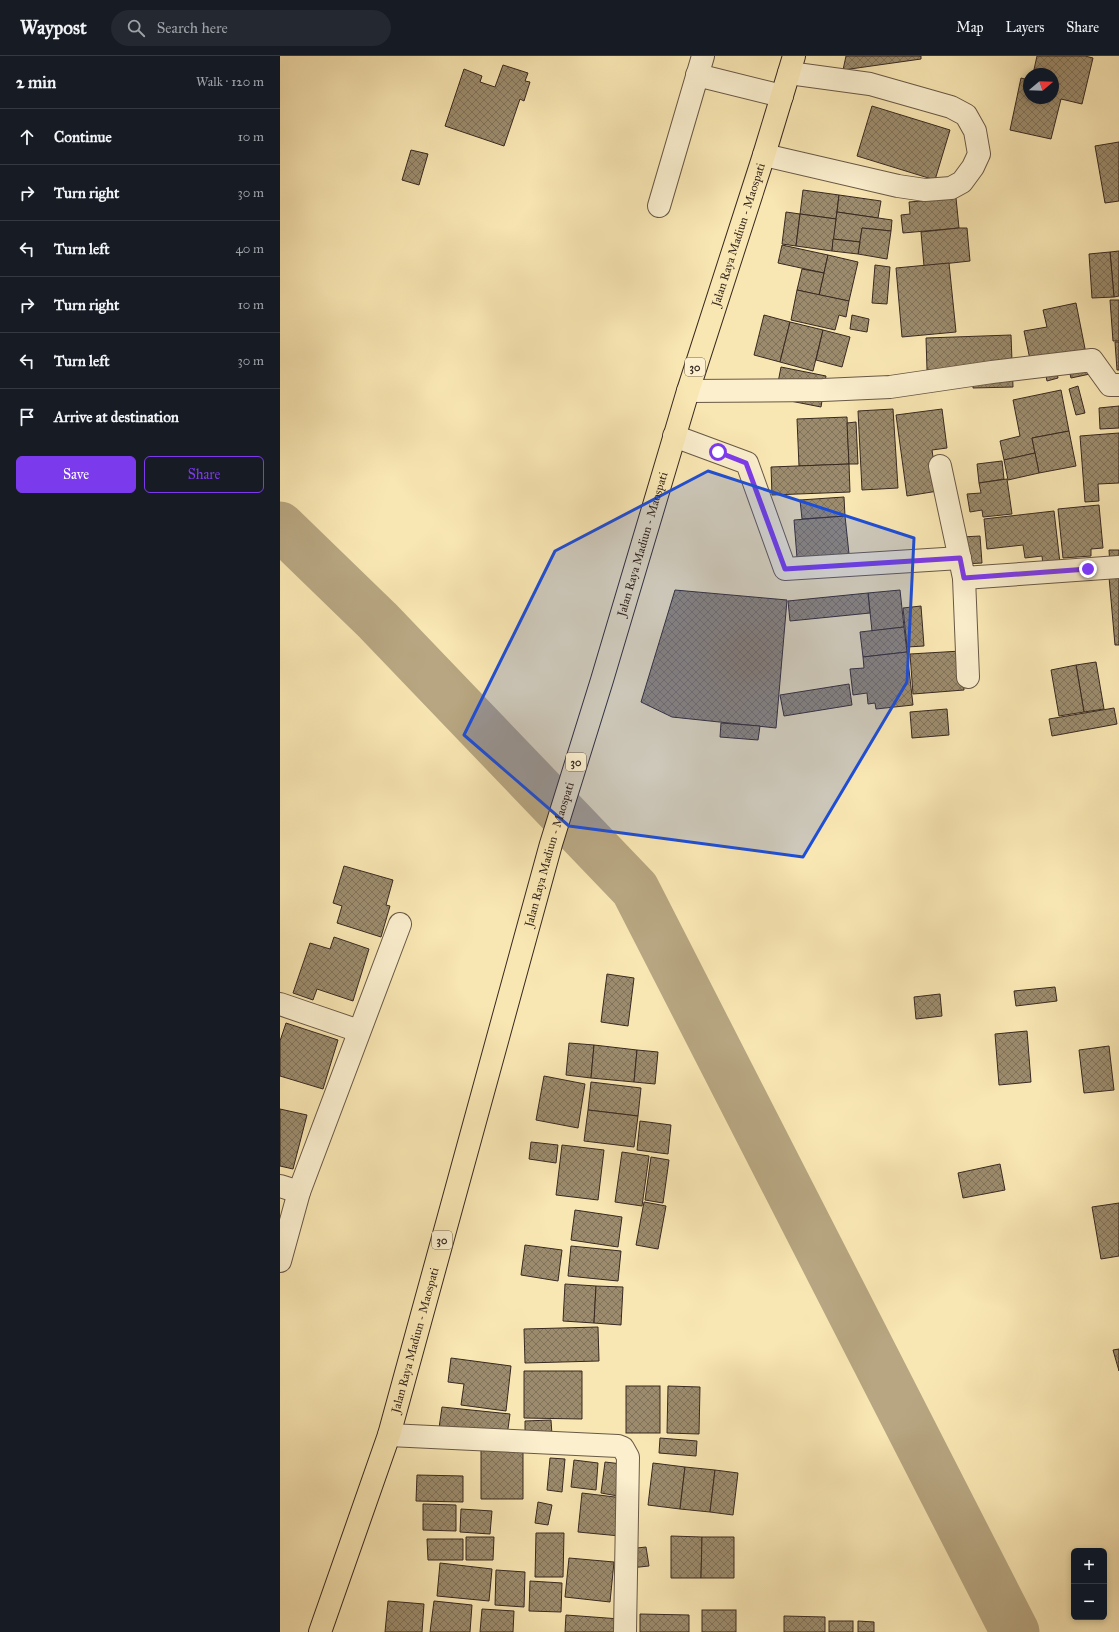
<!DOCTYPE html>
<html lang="en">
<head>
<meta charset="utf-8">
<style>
  :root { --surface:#171b24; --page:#242831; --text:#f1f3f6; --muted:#9ea1a6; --line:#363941; --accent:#7c3aed }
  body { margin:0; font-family:"IM FELL Great Primer",serif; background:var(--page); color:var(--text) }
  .controls { position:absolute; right:12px; bottom:12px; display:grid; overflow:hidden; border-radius:6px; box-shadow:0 2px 6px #0003 }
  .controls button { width:36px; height:36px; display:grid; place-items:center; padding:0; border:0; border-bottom:1px solid var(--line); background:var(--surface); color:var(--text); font:20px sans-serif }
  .compass { position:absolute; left:743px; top:12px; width:36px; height:36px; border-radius:50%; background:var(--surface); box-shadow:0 2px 6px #0003; rotate:71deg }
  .stop { position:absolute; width:12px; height:12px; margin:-9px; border:3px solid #7c3aed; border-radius:50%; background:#fff }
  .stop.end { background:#7c3aed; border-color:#fff; box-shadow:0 1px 4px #0008 }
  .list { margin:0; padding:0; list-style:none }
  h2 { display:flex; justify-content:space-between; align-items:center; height:52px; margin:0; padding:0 16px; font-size:17px }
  h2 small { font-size:13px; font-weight:400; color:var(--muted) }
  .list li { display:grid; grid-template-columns:26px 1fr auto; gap:12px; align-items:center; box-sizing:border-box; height:56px; padding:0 16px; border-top:1px solid var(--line) }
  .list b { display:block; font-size:15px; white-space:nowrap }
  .list em { font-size:13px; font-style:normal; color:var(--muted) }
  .actions { display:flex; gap:8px; padding:12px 16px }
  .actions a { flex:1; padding:9px 0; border:1px solid var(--accent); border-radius:6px; text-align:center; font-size:14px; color:var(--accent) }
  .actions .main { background:var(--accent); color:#fff }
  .icon { flex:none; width:22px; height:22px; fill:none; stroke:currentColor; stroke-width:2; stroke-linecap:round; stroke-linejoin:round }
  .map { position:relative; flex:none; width:839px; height:1576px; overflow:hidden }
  header { display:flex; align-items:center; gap:24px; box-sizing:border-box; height:56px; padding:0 20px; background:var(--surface); border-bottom:1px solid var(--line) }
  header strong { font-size:19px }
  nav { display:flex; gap:22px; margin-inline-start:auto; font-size:14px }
  .search { width:280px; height:36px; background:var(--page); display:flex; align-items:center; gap:10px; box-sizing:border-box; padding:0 14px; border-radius:22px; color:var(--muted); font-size:15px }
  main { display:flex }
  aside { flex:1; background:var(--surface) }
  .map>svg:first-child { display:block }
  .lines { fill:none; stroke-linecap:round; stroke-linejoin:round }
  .river { stroke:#b7a681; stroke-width:49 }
  .building { fill:url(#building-cross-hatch); stroke:#382921 }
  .minor-casing { stroke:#685846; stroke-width:24 }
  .highway-casing { stroke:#382921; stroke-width:24 }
  .minor { stroke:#fbefce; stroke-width:22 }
  .highway { stroke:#f9e7b3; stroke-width:22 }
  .route { stroke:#7c3aed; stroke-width:5 }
  .marked { fill:#1d4ed8; fill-opacity:0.2; stroke:#1d4ed8; stroke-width:3; stroke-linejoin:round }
  .labels { text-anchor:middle; stroke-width:3; stroke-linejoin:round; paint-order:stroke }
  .shield { fill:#fbefce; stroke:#726455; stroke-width:1 }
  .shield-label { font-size:11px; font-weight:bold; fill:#382921 }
  .street-label { font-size:12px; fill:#382921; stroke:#fbefce }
</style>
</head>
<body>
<header>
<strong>Waypost</strong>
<div class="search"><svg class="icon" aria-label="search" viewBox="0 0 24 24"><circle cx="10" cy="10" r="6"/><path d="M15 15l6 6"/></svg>Search here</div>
<nav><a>Map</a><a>Layers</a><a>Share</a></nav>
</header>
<main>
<aside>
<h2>2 min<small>Walk · 120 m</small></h2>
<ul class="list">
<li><svg class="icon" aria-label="ahead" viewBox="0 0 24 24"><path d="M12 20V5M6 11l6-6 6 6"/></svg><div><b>Continue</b></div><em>10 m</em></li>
<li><svg class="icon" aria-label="right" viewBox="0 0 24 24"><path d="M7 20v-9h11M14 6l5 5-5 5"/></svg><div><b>Turn right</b></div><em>30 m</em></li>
<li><svg class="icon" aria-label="left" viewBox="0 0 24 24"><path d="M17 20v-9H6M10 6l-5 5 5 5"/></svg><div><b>Turn left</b></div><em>40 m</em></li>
<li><svg class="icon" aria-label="right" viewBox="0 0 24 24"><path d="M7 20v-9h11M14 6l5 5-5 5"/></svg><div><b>Turn right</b></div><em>10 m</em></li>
<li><svg class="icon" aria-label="left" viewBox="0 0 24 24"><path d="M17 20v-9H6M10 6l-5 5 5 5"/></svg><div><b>Turn left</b></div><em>30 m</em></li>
<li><svg class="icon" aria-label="arrive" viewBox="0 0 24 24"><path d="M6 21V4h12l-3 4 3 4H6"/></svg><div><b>Arrive at destination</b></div></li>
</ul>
<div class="actions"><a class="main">Save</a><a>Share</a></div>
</aside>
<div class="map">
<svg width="839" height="1576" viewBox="0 0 839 1576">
  <defs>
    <pattern id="building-cross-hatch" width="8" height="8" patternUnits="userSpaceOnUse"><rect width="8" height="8" fill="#9c8c6d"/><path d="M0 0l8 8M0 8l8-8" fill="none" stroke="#807259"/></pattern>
  </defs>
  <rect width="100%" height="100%" fill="#f9e7b3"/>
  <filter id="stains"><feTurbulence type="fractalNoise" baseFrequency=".005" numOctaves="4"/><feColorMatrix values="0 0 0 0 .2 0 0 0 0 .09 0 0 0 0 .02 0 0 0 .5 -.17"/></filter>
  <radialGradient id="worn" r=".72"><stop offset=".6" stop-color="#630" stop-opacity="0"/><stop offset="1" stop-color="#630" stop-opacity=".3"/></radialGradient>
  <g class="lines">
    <polyline class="river" points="0,470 98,565 355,833 735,1576"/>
  </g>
  <g class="building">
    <polygon points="566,0 641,0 641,3 563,14"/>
    <polygon points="757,0 805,0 813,2 802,48 781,43 771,83 730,74 741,22 749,24 749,42 773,42 773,18 753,18"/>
    <polygon points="223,9 248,17 245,25 250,26 244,45 240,43 224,90 165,70 184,13 202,20 200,26 215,31"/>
    <polygon points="592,50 670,74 655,124 577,100"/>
    <polygon points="839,86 839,145 825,147 815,90"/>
    <polygon points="131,94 148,98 139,129 122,124"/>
    <polygon points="523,134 559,139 556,163 520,158"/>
    <polygon points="559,139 601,145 598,162 557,156"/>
    <polygon points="676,142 679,172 623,177 621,159 630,158 629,146"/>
    <polygon points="506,156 520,158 516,190 502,188"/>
    <polygon points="557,156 612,164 611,175 582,172 580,186 553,183"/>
    <polygon points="520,158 556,163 552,195 516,190"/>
    <polygon points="582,172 611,175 607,203 578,198"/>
    <polygon points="679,172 687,172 690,205 644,210 641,176"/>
    <polygon points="553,183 580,186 578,198 552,195"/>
    <polygon points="502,189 548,199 544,217 498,207"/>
    <polygon points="839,195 839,240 834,241 830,196"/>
    <polygon points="830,196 834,241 812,242 809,198"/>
    <polygon points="548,199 578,206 569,245 539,239"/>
    <polygon points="669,207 676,276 622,281 616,212"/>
    <polygon points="595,209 610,211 607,248 592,247"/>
    <polygon points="522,213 544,217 539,239 517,234"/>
    <polygon points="517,234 569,245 566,261 559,259 555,274 511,264"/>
    <polygon points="830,244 839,244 839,285 833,285"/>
    <polygon points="796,247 810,318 791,322 787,306 775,308 778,322 767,325 764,310 752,313 744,275 767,271 763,254"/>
    <polygon points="484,259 510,266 500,306 474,299"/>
    <polygon points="572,259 589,263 587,276 570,273"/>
    <polygon points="510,266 543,274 533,315 500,306"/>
    <polygon points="543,274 570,281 562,311 536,304"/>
    <polygon points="731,279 733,331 693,332 693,313 647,314 646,282"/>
    <polygon points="835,286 839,286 839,314 837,314"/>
    <polygon points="501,311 546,320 541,351 495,342"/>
    <polygon points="798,330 805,357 796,359 789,333"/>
    <polygon points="781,334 789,375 752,382 755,397 724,404 720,385 740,380 733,344"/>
    <polygon points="839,350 839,372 820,373 819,352"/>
    <polygon points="613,353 618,432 582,434 578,355"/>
    <polygon points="662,353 667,392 652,394 658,435 627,440 616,359"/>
    <polygon points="567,361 569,408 519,410 517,363"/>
    <polygon points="576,366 578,408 569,408 567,367"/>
    <polygon points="789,375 796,410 759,417 752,382"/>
    <polygon points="839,377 839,427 818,428 819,445 805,446 800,380"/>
    <polygon points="755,397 759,417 728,424 724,404"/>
    <polygon points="722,405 724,423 699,427 697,408"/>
    <polygon points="569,408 570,436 492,439 491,411"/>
    <polygon points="727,423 732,458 703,461 702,454 690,456 687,438 701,437 699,427"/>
    <polygon points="564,441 565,460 522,463 520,444"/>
    <polygon points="819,449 823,492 811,493 811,500 783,502 778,453"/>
    <polygon points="774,455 780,507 763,509 762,500 745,502 743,489 707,493 704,463"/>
    <polygon points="565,460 569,498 517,502 514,464"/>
    <polygon points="700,480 702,507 684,508 682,481"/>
    <polygon points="829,494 839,494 839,510 830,510"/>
    <polygon points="839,520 839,589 835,589 829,521"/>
    <polygon points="395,534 507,544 496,672 392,661 361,646"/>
    <polygon points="620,534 624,571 592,575 588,537"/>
    <polygon points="588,537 590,557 510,565 508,545"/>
    <polygon points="641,550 644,590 627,591 623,552"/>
    <polygon points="624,571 627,596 583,601 580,576"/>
    <polygon points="681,595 684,634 633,638 630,598"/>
    <polygon points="627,596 633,649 596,653 595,647 588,648 587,637 573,639 570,613 584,612 583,601"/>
    <polygon points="816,606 824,653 804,656 796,609"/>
    <polygon points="796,609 804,656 779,660 771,614"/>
    <polygon points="569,628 572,649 504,660 500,639"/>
    <polygon points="834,652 837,668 772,680 769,663"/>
    <polygon points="667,653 669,679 632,682 630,656"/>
    <polygon points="441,667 480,670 478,684 440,681"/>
    <polygon points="64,810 113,824 106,849 110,850 101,881 57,867 62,850 53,847"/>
    <polygon points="54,881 89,893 73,945 37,933 33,944 13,937 30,887 50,893"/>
    <polygon points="327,918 354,922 348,970 321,966"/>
    <polygon points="775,931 777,945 736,950 734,935"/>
    <polygon points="660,938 662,960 636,963 634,941"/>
    <polygon points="6,967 58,984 43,1033 0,1020 0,985"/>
    <polygon points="747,975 751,1026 719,1029 715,978"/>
    <polygon points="289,987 314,989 311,1022 286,1019"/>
    <polygon points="314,989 357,994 354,1026 311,1022"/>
    <polygon points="829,990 834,1034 804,1037 799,994"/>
    <polygon points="357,994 378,996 375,1028 354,1026"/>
    <polygon points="264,1020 305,1028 298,1072 256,1064"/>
    <polygon points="311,1026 361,1032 358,1060 308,1054"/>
    <polygon points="0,1053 27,1059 13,1113 0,1110"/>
    <polygon points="308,1054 358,1060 354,1091 304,1085"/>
    <polygon points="360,1065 391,1069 388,1098 357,1094"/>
    <polygon points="251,1086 278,1089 276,1107 249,1103"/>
    <polygon points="282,1089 324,1094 318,1144 276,1139"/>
    <polygon points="342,1096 369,1100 362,1150 335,1146"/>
    <polygon points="371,1101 389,1104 383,1147 365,1144"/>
    <polygon points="720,1108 725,1134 683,1142 678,1117"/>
    <polygon points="364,1146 386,1150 378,1193 356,1189"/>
    <polygon points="839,1147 839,1200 821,1203 812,1151"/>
    <polygon points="295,1154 342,1161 338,1191 291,1184"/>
    <polygon points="245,1189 282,1194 278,1225 241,1219"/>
    <polygon points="291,1190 341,1195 338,1225 288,1220"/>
    <polygon points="285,1228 316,1230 314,1267 283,1265"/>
    <polygon points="316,1230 343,1231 341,1269 314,1267"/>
    <polygon points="318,1271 319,1305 245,1307 244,1273"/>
    <polygon points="839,1293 839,1315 833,1294"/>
    <polygon points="171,1302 231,1310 226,1355 181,1349 184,1328 168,1326"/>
    <polygon points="244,1315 302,1315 302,1363 244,1362"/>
    <rect x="346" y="1330" width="34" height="47"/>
    <polygon points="388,1330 420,1331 419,1378 387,1377"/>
    <polygon points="162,1351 230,1358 227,1380 159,1372"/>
    <polygon points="271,1364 272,1379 245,1381 245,1365"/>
    <polygon points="380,1382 417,1385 416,1400 379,1397"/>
    <polygon points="201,1393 243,1394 243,1443 201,1443"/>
    <polygon points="270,1402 285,1403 282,1436 267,1434"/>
    <polygon points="294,1404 318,1407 316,1434 291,1431"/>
    <polygon points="325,1406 342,1408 338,1440 321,1437"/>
    <polygon points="373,1407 405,1411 400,1453 368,1449"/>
    <polygon points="405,1411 435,1414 430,1456 400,1453"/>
    <polygon points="435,1414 458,1417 453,1459 430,1456"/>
    <polygon points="137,1419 183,1420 183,1446 136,1445"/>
    <polygon points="302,1437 343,1442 340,1480 298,1476"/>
    <polygon points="258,1446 272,1449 268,1469 255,1467"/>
    <polygon points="143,1448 176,1449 176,1475 143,1474"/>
    <polygon points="181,1453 212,1455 210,1478 180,1476"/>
    <polygon points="256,1477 284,1477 283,1521 255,1521"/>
    <polygon points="391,1480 422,1481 421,1522 391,1522"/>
    <polygon points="186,1481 214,1481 213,1504 186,1504"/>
    <polygon points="422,1481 454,1481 454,1522 421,1522"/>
    <polygon points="147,1483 183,1483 183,1504 148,1504"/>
    <polygon points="366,1491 369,1510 350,1512 348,1493"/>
    <polygon points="289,1502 334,1506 330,1546 285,1541"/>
    <polygon points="160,1507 212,1513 209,1545 157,1540"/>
    <polygon points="216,1514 245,1516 244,1551 215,1549"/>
    <polygon points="250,1525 282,1527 281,1556 249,1555"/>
    <polygon points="108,1545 144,1548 142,1576 105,1576"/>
    <polygon points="154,1545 192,1549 190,1576 150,1576"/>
    <polygon points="202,1553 234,1555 233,1576 200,1576"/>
    <rect x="422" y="1554" width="34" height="22"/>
    <polygon points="360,1558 409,1559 409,1576 360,1576"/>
    <polygon points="286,1559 340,1563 339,1576 285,1576"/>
    <polygon points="504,1560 545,1561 545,1576 504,1576"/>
    <rect x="549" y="1565" width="24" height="11"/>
    <polygon points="578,1565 594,1566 594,1576 578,1576"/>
  </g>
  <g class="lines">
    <defs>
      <g id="minor">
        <polyline points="417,19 502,40"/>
        <polyline points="484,99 618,130 645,134 671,132 682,126 693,111 699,98 695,75 686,59 671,51 590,28 509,17"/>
        <polyline points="379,150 423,0"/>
        <polyline points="408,335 543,334 610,331 712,316 812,304 830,329 839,329"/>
        <polyline points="394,380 467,407 505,513 680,502"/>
        <polyline points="660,410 684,522 839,511"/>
        <polyline points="684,522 688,621"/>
        <polyline points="0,948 79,975"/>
        <polyline points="0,1130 19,1136"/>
        <polyline points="0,1205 19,1136 120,868"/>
        <polyline points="109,1379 338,1390 343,1392 348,1401 345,1576"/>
      </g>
      <g id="highway">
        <path id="s1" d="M40 1576 109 1379 271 788 322 624 408 335 484 99 514 0"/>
      </g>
    </defs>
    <use href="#minor" class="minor-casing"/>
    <use href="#highway" class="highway-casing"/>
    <use href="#minor" class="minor"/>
    <use href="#highway" class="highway"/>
  </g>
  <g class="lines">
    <polyline class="route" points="438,396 466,407 505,513 680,502 684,522 808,513"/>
  </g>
  <path class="marked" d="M428 415 634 482 627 626 523 801 289 770 184 679 275 495Z"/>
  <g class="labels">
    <g class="shield">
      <rect x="405" y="302" width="20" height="18" rx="3"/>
      <rect x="286" y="697" width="20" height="18" rx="3"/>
      <rect x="152" y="1175" width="20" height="18" rx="3"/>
    </g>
    <g class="shield-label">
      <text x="415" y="315">30</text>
      <text x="296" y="710">30</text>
      <text x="162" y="1188">30</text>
    </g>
    <g class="street-label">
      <text dy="4" stroke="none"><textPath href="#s1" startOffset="1459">Jalan Raya Madiun - Maospati</textPath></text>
      <text dy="4" stroke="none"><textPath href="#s1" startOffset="1135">Jalan Raya Madiun - Maospati</textPath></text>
      <text dy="4" stroke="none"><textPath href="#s1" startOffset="811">Jalan Raya Madiun - Maospati</textPath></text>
      <text dy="4" stroke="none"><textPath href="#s1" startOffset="307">Jalan Raya Madiun - Maospati</textPath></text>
    </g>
  </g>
  <rect width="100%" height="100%" filter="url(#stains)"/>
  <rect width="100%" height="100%" fill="url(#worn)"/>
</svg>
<div class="controls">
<button>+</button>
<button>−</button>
</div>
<svg class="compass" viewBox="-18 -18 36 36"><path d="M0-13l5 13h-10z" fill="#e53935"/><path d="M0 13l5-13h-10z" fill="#9ea1a6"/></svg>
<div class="stop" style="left:438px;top:396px"></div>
<div class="stop end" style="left:808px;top:513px"></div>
</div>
</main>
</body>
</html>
